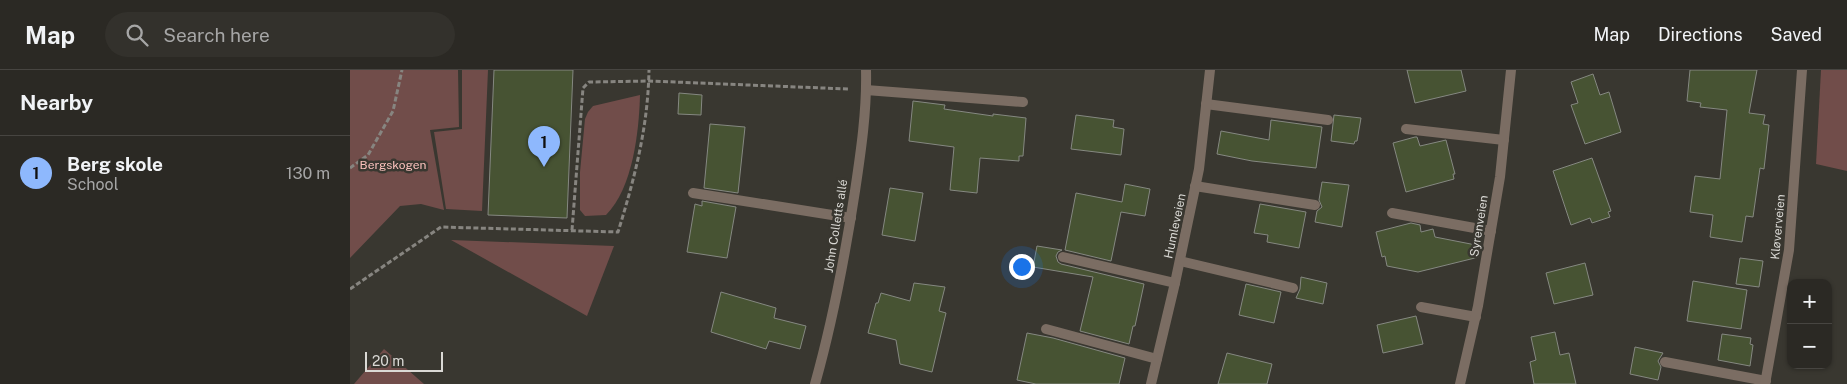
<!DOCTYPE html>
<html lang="en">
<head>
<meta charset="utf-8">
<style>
  :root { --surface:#2b2924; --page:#33312c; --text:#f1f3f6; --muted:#a6a6a6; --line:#474541; --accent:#8eb8fd }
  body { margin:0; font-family:"Public Sans",sans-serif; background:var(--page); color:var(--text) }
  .controls { position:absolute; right:15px; bottom:15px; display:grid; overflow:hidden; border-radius:10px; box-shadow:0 1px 4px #0004 }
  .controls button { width:45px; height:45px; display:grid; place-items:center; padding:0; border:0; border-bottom:1px solid var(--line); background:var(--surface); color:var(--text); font:25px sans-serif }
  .scale { position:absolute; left:15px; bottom:12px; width:78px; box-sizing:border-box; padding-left:5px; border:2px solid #dad9d5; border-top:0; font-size:14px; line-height:18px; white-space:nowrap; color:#dad9d5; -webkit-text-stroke:4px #393730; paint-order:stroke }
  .you { position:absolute; left:671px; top:196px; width:18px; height:18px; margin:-12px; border:4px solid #fff; border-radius:50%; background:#1a73e8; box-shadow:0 0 0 8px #1a73e833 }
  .badge { display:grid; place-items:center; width:32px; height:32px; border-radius:50%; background:var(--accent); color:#111; font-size:16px; font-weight:700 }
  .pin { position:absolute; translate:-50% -41px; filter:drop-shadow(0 1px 2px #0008) }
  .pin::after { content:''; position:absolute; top:26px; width:18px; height:15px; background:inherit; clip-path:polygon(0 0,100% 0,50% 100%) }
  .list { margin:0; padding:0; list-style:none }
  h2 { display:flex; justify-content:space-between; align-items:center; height:65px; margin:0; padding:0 20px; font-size:21px }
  h2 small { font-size:16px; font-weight:400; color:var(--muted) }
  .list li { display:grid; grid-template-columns:32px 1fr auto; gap:15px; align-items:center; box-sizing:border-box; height:75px; padding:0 20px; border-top:1px solid var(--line) }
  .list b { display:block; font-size:19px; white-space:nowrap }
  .list p { margin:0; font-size:16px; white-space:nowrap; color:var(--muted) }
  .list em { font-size:16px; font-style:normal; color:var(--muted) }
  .icon { flex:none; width:28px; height:28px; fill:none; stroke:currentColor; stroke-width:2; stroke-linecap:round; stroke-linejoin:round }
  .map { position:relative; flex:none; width:1497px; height:314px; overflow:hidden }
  header { display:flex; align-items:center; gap:30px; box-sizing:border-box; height:70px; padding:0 25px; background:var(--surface); border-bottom:1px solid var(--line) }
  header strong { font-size:24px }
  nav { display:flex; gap:28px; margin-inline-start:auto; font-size:18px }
  .search { width:350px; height:45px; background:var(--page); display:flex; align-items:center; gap:12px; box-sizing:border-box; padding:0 18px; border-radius:28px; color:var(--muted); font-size:19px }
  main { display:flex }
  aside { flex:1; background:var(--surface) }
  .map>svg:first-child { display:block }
  .green { fill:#714d4a }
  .building { fill:#475333; stroke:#858881 }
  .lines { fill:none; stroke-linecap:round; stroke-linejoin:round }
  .path { stroke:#878580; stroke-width:3; stroke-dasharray:5 2.5; stroke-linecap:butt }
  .lane { stroke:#7b6d63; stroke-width:10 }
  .street { stroke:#7b6d63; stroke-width:10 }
  .labels { text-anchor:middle; stroke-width:5; stroke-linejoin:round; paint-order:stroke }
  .park-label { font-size:12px; fill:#fac1bc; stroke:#393730 }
  .street-label { font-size:12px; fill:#dad9d5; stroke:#393730 }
</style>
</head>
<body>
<header>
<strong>Map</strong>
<div class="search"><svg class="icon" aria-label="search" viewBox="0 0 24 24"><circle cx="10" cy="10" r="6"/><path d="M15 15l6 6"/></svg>Search here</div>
<nav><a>Map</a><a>Directions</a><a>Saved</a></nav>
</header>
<main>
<aside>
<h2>Nearby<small></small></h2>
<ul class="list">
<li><span class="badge">1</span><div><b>Berg skole</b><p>School</p></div><em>130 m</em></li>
</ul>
</aside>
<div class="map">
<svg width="1497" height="314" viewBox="0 0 1497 314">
  <rect width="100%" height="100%" fill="#393730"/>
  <g class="green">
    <polygon points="0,0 108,0 109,57 80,60 94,140 71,134 50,136 0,188"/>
    <polygon points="112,0 138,0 132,141 96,139 84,62 112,59"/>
    <polygon points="1471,0 1497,0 1497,101 1466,94"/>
    <path d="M290 25C289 61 283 118 256 145L235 146 230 140V102L235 49 238 42 243 36Z"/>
    <polygon points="101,170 264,176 237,246"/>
    <polygon points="34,279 74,314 4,314"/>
  </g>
  <g class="building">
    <polygon points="144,0 223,0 217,148 138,145"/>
    <polygon points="1057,0 1111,0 1116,21 1065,33"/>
    <polygon points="1340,0 1407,0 1399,43 1415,45 1413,54 1419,55 1414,99 1410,98 1403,147 1396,146 1392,172 1360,167 1363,145 1340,142 1345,106 1370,109 1377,40 1350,37 1351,33 1337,31"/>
    <polygon points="1243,4 1250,25 1259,22 1271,62 1235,74 1221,35 1228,33 1221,12"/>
    <polygon points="329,23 352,25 351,45 328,44"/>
    <polygon points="563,31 595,35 594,39 643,46 643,44 676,48 673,86 669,86 669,91 630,88 627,123 600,120 604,77 559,71"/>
    <polygon points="726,45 764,50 763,57 774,59 771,85 721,79"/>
    <polygon points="984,45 1011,48 1007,71 1005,71 1004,74 981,71"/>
    <polygon points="921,50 972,57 966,98 902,91 867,84 871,61 919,70"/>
    <polygon points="360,54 395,57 388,123 354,118"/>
    <polygon points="1065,67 1067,67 1070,76 1096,70 1105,104 1103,104 1104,109 1056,122 1043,73"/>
    <polygon points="1242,88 1261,141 1258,142 1260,147 1242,153 1240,148 1221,155 1203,101"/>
    <polygon points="972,112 999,115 992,157 965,152 967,141 972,137 969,130"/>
    <polygon points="775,114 800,119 795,146 771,142 761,191 715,180 726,123 772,132"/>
    <polygon points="540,118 573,123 565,171 532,165"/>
    <polygon points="352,131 386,137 377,188 337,182 345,134 352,136"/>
    <polygon points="910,134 956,142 949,178 917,172 918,165 904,163"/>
    <polygon points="1061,153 1070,155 1071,162 1083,159 1085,167 1131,176 1129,187 1068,202 1037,196 1035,186 1032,187 1026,162"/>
    <polygon points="687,176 712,180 708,182 706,186 708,192 711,194 794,214 785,256 783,256 779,274 730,261 743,207 683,197"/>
    <polygon points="1390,188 1413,191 1409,217 1386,214"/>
    <polygon points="1235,193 1243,225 1204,234 1196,203"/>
    <polygon points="951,207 977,213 973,234 946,228 950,219"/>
    <polygon points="1343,211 1397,220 1391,259 1337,251"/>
    <polygon points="564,213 595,217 589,241 596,243 582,302 550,294 546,270 518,263 526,233 528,233 531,223 560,231"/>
    <polygon points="896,214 931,222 924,253 889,245"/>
    <polygon points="371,222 426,238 424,248 456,256 450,279 419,271 416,279 361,262"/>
    <polygon points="1066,246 1073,274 1033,283 1027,255"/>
    <polygon points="1205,262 1210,285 1219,283 1226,314 1184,314 1180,292 1186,290 1181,267"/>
    <polygon points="677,263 703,268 775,288 769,314 686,314 667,310"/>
    <polygon points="1372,264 1401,268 1400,274 1403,275 1400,296 1368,290"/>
    <polygon points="1285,277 1313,283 1308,291 1311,297 1308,310 1280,304"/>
    <polygon points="877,283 922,294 917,314 868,314"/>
  </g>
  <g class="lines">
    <g class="path">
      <polyline points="0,98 18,85 43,41 52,0"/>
      <polyline points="222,160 233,18 239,12 299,11 498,19"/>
      <path d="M0 219 91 157 268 162C285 107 298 57 299 0"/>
    </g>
    <g class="lane">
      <polyline points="516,20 673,32"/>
      <polyline points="856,34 978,50"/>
      <polyline points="1056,59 1154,70"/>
      <polyline points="845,116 965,135"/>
      <polyline points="343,123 501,148"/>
      <polyline points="1042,143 1141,161"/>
      <polyline points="713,187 825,213"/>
      <polyline points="830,191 943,218"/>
      <polyline points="1071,237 1126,247"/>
      <polyline points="696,259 807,289"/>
      <polyline points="1315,292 1416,311"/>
    </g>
    <g class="street">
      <path d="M465 314C483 250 495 186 505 121 511 81 517 40 516 0"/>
      <polyline points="801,314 825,213 849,99 860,0"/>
      <polyline points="1110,314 1128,236 1150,107 1161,0"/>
      <polyline points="1415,314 1439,180 1452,0"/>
    </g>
  </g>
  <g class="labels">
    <g class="park-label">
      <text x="43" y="99">Bergskogen</text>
    </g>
    <g class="street-label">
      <text transform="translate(486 156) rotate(-81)" y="4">John Colletts allé</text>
      <text transform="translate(825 156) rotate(-78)" y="4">Humleveien</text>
      <text transform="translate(1129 156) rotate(-81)" y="4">Syrenveien</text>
      <text transform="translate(1428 157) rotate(-85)" y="4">Kløverveien</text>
    </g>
  </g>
</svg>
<div class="controls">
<button>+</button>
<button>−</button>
</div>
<div class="scale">20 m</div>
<div class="you"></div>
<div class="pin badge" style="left:194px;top:97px">1</div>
</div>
</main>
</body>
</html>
